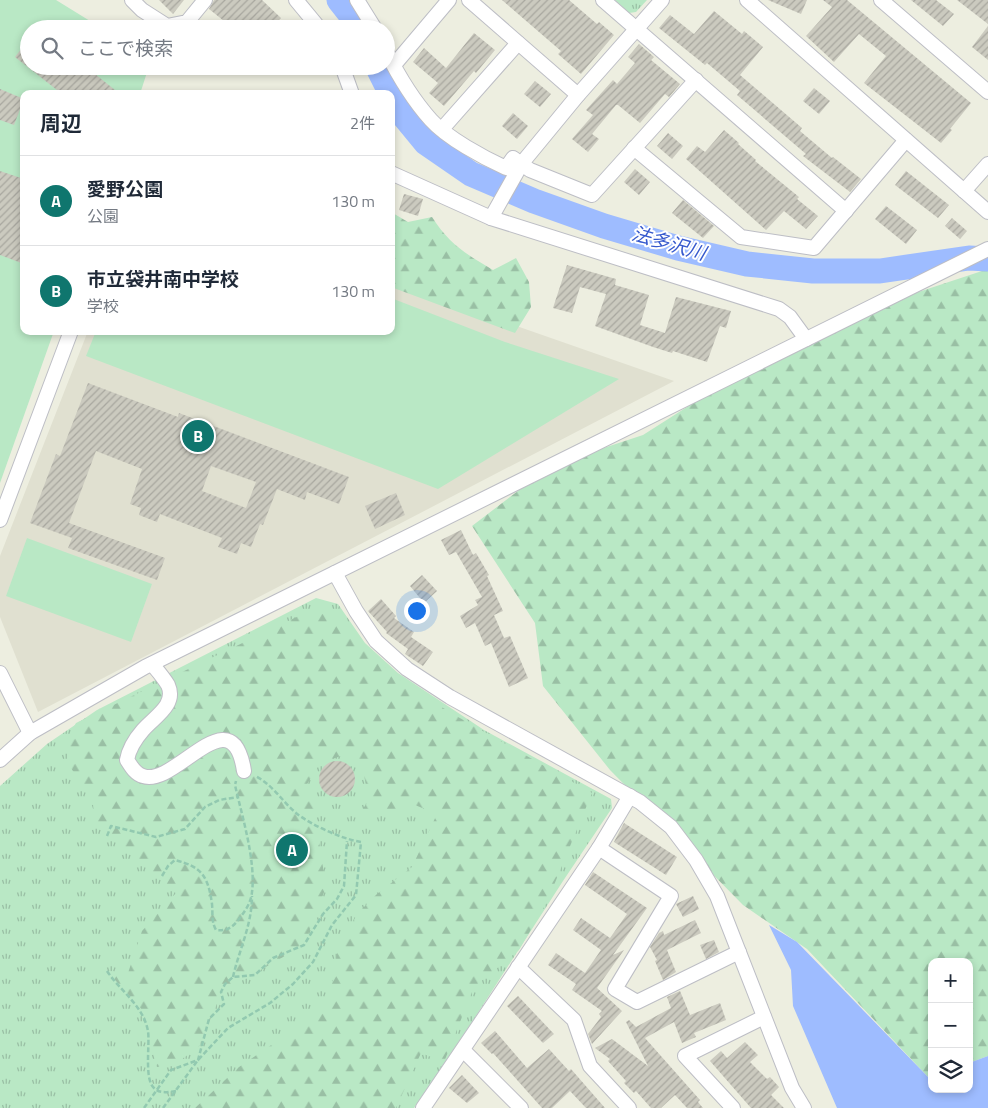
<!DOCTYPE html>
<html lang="ja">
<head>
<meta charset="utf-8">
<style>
  :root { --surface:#fff; --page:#f6f6f7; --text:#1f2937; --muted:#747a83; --line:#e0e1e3; --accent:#0f766e }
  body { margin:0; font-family:"Titillium Web","Noto Sans JP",sans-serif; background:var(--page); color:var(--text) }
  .controls { position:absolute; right:15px; bottom:15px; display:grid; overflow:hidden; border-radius:10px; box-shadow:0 2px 8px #0003 }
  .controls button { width:45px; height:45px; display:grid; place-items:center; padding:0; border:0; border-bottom:1px solid var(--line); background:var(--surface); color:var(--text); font:25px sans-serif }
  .you { position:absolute; left:416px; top:610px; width:18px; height:18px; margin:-12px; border:4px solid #fff; border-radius:50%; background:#1a73e8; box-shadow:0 0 0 8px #1a73e833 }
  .badge { display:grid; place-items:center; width:32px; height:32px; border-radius:50%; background:var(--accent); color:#fff; font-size:16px; font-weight:700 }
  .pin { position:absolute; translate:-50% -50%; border:2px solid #fff; box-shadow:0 1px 5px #0006 }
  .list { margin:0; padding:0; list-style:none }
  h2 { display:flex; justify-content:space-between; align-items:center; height:65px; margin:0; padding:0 20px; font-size:21px }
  h2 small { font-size:16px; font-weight:400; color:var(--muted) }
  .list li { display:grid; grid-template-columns:32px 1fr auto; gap:15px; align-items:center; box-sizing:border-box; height:90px; padding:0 20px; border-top:1px solid var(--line) }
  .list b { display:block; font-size:19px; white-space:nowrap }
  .list p { margin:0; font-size:16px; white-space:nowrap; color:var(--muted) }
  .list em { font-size:16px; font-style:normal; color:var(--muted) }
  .icon { flex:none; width:28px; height:28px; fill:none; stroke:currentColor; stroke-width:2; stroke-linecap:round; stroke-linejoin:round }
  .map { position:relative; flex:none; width:988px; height:1108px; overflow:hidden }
  .search { position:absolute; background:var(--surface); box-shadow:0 2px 8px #0003; left:20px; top:20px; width:375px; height:55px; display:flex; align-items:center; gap:12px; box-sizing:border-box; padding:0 18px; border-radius:28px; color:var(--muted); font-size:19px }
  .panel { position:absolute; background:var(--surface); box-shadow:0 2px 8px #0003; left:20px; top:90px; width:375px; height:245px; border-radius:10px }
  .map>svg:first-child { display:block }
  .education { fill:#e0e0d0 }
  .grass { fill:url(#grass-tufts) }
  .forest { fill:url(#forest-firs) }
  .pitch { fill:#b9e8c5 }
  .water { fill:#9ebcff }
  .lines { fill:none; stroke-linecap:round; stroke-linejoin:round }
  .river { stroke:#9ebcff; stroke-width:25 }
  .building { fill:url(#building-hatch); fill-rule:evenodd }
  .minor-casing { stroke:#bdbec5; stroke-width:16 }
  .path { stroke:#92c9b0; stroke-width:2.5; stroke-dasharray:5 2.5; stroke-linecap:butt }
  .minor { stroke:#fff; stroke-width:14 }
  .labels { text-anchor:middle; stroke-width:4; stroke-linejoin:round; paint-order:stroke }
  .water-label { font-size:19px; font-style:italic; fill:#3659cd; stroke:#fff }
</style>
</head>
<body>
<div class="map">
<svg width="988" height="1108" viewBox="0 0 988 1108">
  <defs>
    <pattern id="grass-tufts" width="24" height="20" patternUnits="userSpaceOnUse" patternTransform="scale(1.25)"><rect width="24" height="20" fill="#b9e8c5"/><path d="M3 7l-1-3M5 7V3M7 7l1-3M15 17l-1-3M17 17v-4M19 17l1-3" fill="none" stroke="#99bfa4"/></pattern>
    <pattern id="forest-firs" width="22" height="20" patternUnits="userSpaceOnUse" patternTransform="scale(1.25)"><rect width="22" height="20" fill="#b9e8c5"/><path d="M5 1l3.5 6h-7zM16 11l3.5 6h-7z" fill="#99bfa4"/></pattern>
    <pattern id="building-hatch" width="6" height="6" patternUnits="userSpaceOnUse" patternTransform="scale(1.25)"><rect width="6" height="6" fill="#cbcabf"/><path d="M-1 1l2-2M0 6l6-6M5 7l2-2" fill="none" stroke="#a8a79f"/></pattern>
  </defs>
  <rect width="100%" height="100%" fill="#edeee0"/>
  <polygon class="education" points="391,282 674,381 38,712 0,617 0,556 88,331 391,331"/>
  <g class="grass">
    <polygon points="615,0 647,0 636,12 629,13"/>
    <polygon points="316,598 338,604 365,643 398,673 484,730 611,799 612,808 563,881 472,1022 414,1108 0,1108 0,786 47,744 97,710"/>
  </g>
  <g class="forest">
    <path d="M391 212 408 222 432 217C449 244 466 254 493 270L516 258 529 282 531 307 515 333 391 287Z"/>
    <polygon points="985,270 988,270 988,1056 969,1063 969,962 932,962 932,1077 929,1078 807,949 743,905 610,770 543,686 535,623 472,526 552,465 643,435 753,365 867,309"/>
    <polygon points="311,610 346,622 365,649 399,679 451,713 592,793 547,902 519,950 474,987 444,1062 421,1053 396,1108 195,1108 239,1067 323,1010 331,989 337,954 357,914 377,894 412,867 437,814 415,805 396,812 368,809 354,821 370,799 360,761 350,753 320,763 306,786 313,802 326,887 304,945 222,992 198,1048 176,1063 157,1067 144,1012 107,971 128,973 142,931 176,893 105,831 94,827 93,799 68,764 68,737 76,723"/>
  </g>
  <g class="pitch">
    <polygon points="0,0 56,0 103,29 29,29 29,66 149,66 140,94 24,94 24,331 54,331 0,483"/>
    <polygon points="391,298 505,342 619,379 438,489 86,356 96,331 391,331"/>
    <polygon points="27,538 152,584 131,642 6,596"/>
  </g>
  <polygon class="water" points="769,925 797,942 929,1078 932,1077 932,1089 969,1089 969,1063 988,1056 988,1108 837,1108 793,1006 791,970"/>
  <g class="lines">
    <g class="river">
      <polyline points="339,0 354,19 359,29"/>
      <polyline points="377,66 391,94"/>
      <polyline points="391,95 398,109 426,143 471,174 534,201 604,226 678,248 747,264 813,271 880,271 969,258 988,259"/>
    </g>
  </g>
  <g class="building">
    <polygon points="159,0 184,0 173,14"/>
    <polygon points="214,0 262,0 281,18 270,29 234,29 209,9"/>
    <polygon points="502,0 569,0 597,24 599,22 614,35 581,74 558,54 561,51"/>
    <polygon points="768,0 807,0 801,14"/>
    <polygon points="823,0 847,0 971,103 950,129 952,130 941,143 864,83 886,56 859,34 834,62 806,36 832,7"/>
    <polygon points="911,0 936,0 954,14 943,26"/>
    <polygon points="957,0 988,0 988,24"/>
    <polygon points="714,11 742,34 744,31 763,47 740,75 802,128 800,131 832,158 833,157 861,179 850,192 803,156 806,154 737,95 740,91 707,63 705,65 659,28 670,15 694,34"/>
    <polygon points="988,26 988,60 972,47"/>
    <polygon points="474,33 495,50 476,73 474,71 444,106 429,93 438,83 413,62 424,48 446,68"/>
    <polygon points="29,39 29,66 85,66 120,94 62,94 15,57"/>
    <polygon points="639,44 654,57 651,60 680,84 669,97 665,94 640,123 618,105 616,105 592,134 599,139 588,152 572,139 593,115 586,110 613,80 617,84 635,63 628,57"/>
    <polygon points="535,81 551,94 540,107 524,94"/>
    <polygon points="814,88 830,101 819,114 803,101"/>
    <polygon points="0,89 24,99 14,125 0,120"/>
    <polygon points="513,113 528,126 517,139 502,126"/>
    <polygon points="724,130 739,143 738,144 756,160 755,161 799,197 797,199 818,216 806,229 784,211 766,230 686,159 697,146 705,152"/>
    <polygon points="668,133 683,146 672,159 657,146"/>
    <polygon points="635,169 650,182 639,195 624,182"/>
    <polygon points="0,171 24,179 24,264 0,255"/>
    <polygon points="906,171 949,205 938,218 895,185"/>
    <polygon points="404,194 423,199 418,216 399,210"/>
    <polygon points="683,200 714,226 703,238 672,213"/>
    <polygon points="886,206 917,230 906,244 875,219"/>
    <polygon points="952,218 967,231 960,239 945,226"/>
    <polygon points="567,265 616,279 615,285 649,295 640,325 665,333 676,297 731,311 726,328 720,326 707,362 673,351 672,353 653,347 595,326 606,294 580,287 572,313 553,308"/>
    <path d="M88 383 178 417 179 413 349 477 339 504 307 492 305 500 277 489 263 525 260 524 251 547 241 543 237 554 218 547 222 538 160 514 157 522 139 515 141 508 130 504 142 469 96 451 69 523 165 558 157 580 68 548 72 538 30 523 56 454 60 456ZM211 466 256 482 246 508 202 491Z"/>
    <polygon points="396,493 405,515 375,529 365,506"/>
    <polygon points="461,530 473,555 476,553 489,575 487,576 503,611 494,615 504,638 510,636 528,678 509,687 491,643 485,646 475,623 466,628 460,616 478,605 475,600 482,597 456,552 449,555 441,540"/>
    <polygon points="422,575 437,591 424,603 410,586"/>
    <polygon points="381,599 396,616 394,618 414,632 411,637 433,652 423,666 405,654 408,649 386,633 387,632 368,611"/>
    <circle cx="337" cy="779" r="18"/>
    <polygon points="624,823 677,857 666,875 614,842"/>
    <polygon points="593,872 647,908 613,955 624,950 597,988 622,1011 592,1044 588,1034 601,1017 599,1014 602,1011 572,990 576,984 548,965 556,953 585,973 601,950 573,930 581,918 610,938 627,914 585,885"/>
    <polygon points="693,896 699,909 683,917 676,904"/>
    <polygon points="695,920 701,933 667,950 676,972 663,980 655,961 657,960 650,947 659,933 663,931 664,935"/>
    <polygon points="714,940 719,952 706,959 700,945"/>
    <polygon points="680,991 690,1015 720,1003 726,1020 694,1033 696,1037 682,1043 674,1022 645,1038 700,1100 698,1102 703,1108 687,1108 675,1095 661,1108 651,1108 636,1091 634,1093 624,1083 626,1081 608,1061 610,1059 595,1048 612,1039 648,1066 626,1022 629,1020 636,1027 671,1008 667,997"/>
    <polygon points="518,996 554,1034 543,1043 507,1006"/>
    <polygon points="495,1031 527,1068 549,1049 569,1071 571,1069 605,1108 586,1108 570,1091 552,1108 542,1108 493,1053 492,1054 481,1043"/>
    <polygon points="745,1042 758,1055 750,1062 767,1079 770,1077 779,1087 771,1095 784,1108 751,1108 710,1061 721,1051 727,1058"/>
    <polygon points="462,1075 479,1093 467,1103 449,1088"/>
  </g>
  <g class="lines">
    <defs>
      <g id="minor">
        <polyline points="132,0 142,10 167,26 187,22 205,0"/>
        <polyline points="296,0 320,29"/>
        <polyline points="357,0 375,29"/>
        <polyline points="469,0 578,95"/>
        <polyline points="603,0 846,211"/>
        <polyline points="747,0 988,212"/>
        <polyline points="881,0 988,92"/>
        <path d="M386 51C398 75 413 100 431 120 447 138 484 158 506 168L513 158 530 170 592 195 696 80"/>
        <polyline points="394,65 449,0"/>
        <polyline points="342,66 352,94"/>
        <polyline points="442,129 518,43"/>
        <polyline points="634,148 741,237 814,248 906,140"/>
        <polyline points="391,173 491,218 779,309 790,317 806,339"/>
        <polyline points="964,191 988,164"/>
        <polyline points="491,218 522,163 578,95 662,0"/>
        <polyline points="0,520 71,331"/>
        <polyline points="335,573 356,611 376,641 407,669 450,697 640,802 671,827 696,860 717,896 792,1088 804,1108"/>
        <path d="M152 664C157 670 164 678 168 685 177 705 154 717 143 730 136 738 129 748 127 760 131 766 135 774 143 776 175 788 232 693 244 771"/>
        <polyline points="0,673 30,733"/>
        <polyline points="0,760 30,733 145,667 988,249"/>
        <polyline points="599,848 671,896 615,989 637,1002 739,952"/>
        <polyline points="518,967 574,1020 590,1066 629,1108"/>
        <polyline points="463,1050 521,1108"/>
        <polyline points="423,1108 599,848 630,796"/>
        <polyline points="733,1108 685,1056 764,1017"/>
      </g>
    </defs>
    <use href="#minor" class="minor-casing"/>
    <g class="path">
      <polyline points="107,836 111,826 156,837 185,829 205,807 219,800 238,797"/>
      <path d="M162 876 168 866 175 860C202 867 208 876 212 904 213 914 211 921 216 930 227 931 232 928 239 919 245 911 251 903 252 892 256 861 242 816 235 785L236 781"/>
      <path d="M107 971C121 992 143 1005 148 1031 150 1045 144 1079 154 1088 160 1094 168 1092 176 1091"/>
      <path d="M233 977C239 950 252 925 252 896"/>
      <polyline points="144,1108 171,1070 198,1060 209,1019 224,1004 221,992 225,984 233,977 255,975 273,958 304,945 323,914 337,899 344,886 347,841"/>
      <path d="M163 1108 198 1060 228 1028 270 1003 293 984 313 962 332 925 356 895 361 842C342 839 311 825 296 813 282 801 272 784 255 776"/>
    </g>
    <use href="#minor" class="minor"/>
  </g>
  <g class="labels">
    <g class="water-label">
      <text transform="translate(669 243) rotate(16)" y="7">法多沢川</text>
    </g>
  </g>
</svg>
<div class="controls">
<button>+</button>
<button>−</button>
<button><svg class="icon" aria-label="layers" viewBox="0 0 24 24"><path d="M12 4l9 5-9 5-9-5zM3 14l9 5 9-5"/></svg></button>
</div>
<div class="you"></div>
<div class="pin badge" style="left:292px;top:850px">A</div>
<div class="pin badge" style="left:198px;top:436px">B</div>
<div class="search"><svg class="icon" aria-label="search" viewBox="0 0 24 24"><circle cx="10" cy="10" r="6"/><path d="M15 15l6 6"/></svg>ここで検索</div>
<section class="panel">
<h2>周辺<small>2件</small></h2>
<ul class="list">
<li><span class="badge">A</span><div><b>愛野公園</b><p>公園</p></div><em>130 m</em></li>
<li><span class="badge">B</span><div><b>市立袋井南中学校</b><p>学校</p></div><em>130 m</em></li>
</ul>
</section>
</div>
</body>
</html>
